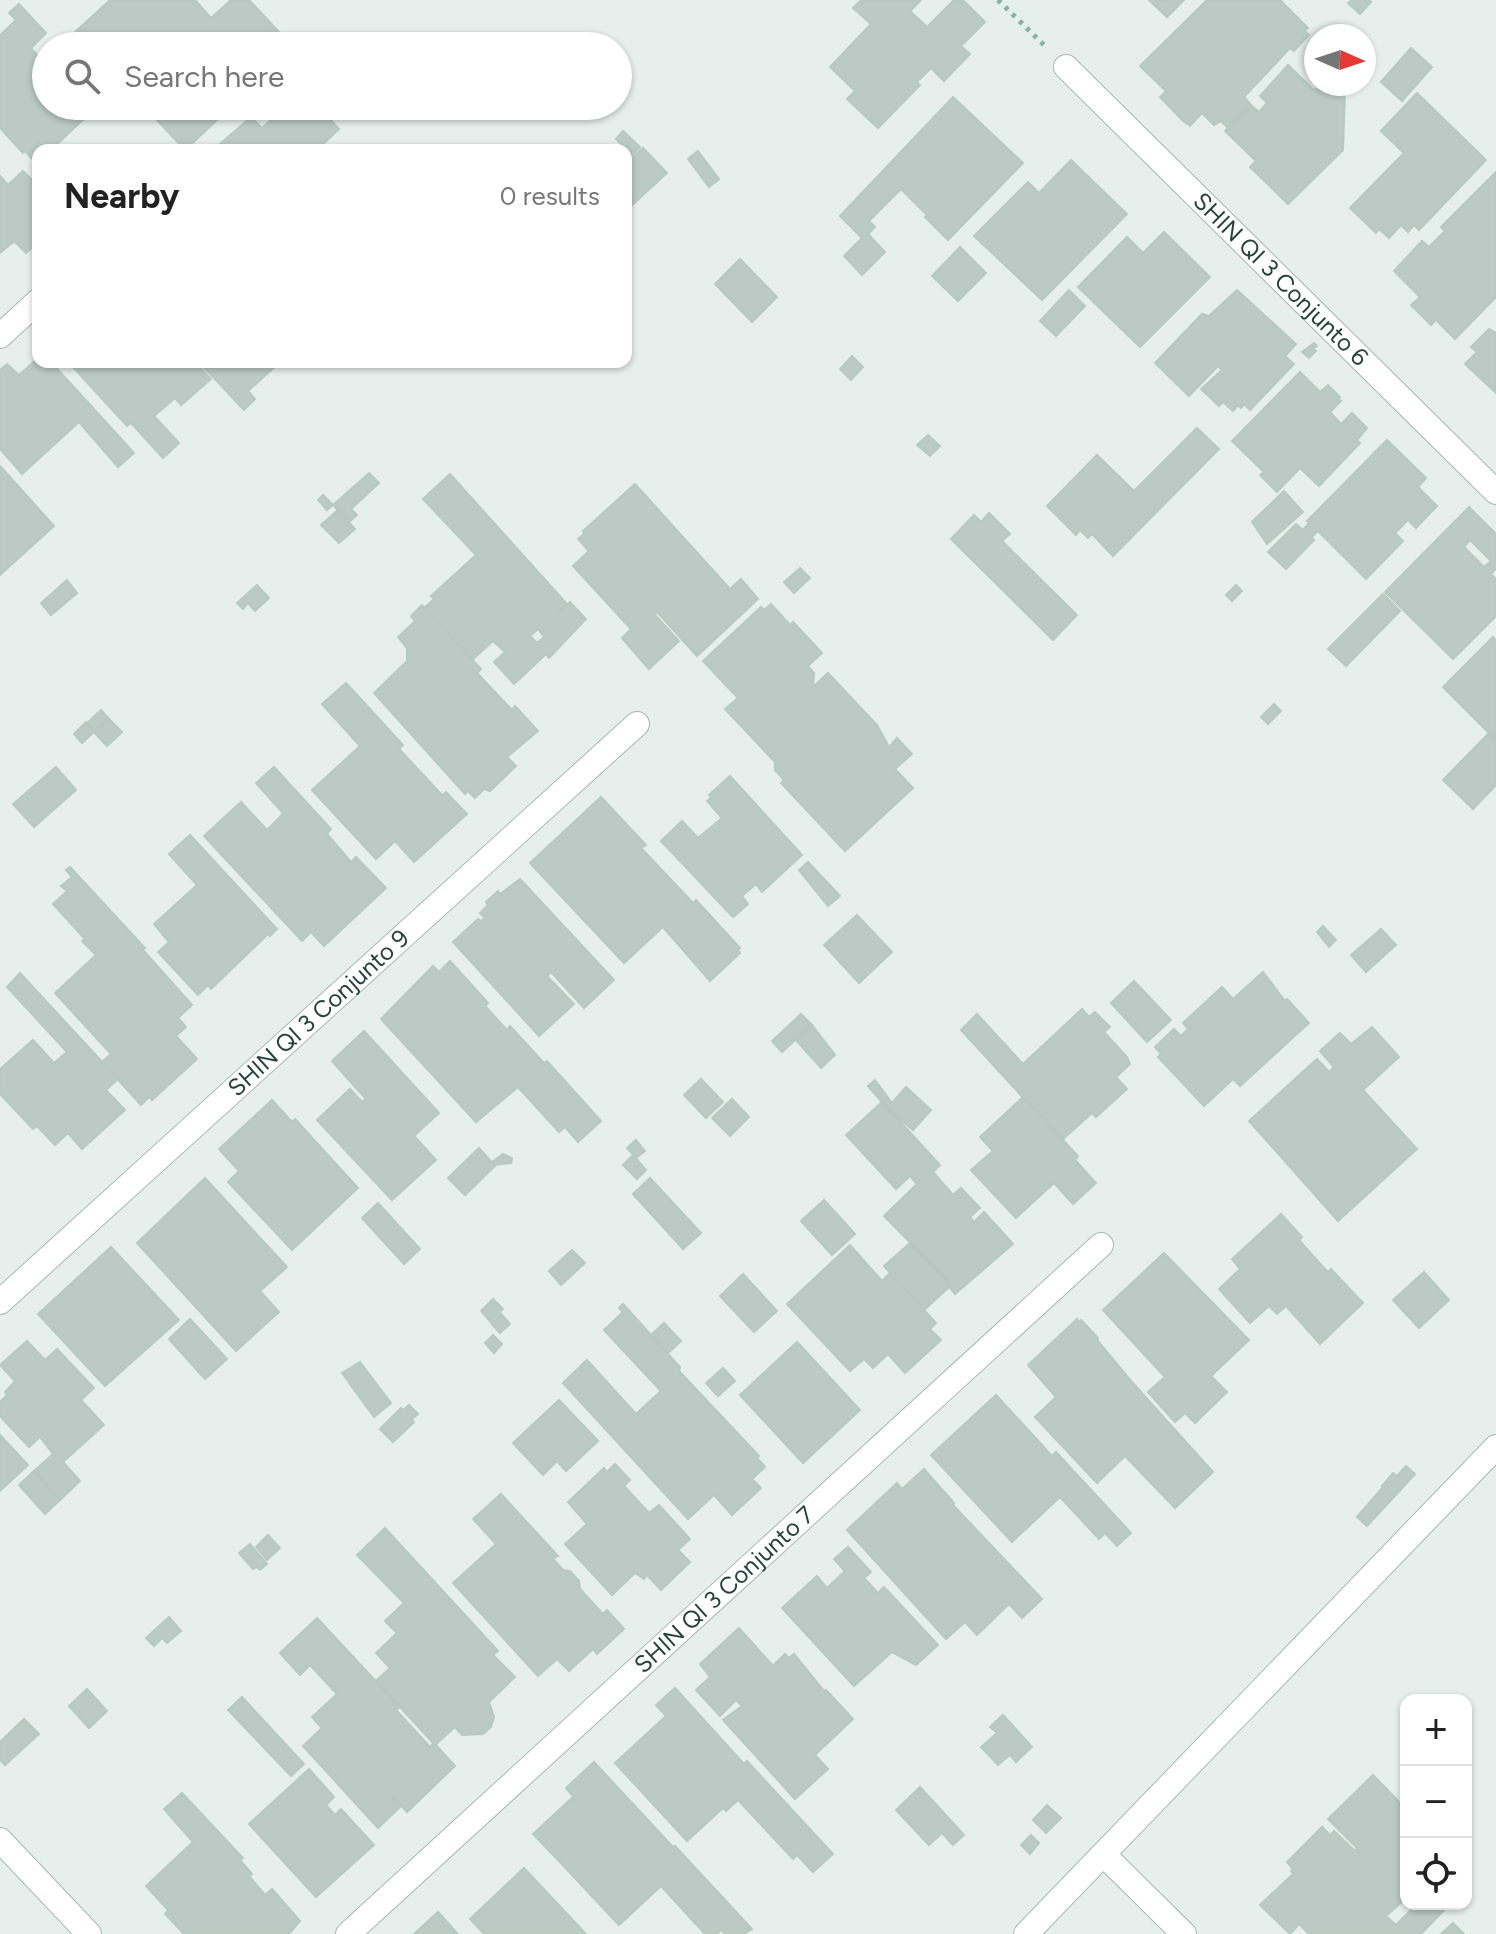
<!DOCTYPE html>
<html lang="en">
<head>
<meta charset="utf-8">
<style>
  :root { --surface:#fff; --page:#f2f2f2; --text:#222; --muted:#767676; --line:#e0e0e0 }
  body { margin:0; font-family:Figtree,sans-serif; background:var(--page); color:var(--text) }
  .controls { position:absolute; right:24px; bottom:24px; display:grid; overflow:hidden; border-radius:16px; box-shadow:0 2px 6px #0004 }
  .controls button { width:72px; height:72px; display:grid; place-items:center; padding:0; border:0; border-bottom:2px solid var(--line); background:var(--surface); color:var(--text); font:40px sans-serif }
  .compass { position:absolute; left:1304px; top:24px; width:72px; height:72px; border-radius:50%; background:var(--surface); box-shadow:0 2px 6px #0004; rotate:93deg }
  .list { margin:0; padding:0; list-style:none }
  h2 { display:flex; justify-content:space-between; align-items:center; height:104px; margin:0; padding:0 32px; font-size:34px }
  h2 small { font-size:26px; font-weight:400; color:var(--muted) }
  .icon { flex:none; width:44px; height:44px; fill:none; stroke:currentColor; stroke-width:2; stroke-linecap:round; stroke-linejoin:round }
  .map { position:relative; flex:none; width:1496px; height:1934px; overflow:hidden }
  .search { position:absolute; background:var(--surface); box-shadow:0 2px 6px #0004; left:32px; top:32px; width:600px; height:88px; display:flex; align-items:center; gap:20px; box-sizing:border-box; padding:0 28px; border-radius:44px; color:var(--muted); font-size:30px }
  .panel { position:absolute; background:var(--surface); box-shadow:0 2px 6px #0004; left:32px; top:144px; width:600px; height:224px; border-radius:16px }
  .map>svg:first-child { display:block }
  .building { fill:#bbcac4; stroke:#b8c9c2; stroke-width:2; fill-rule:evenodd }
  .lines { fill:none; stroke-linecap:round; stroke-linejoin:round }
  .street-casing { stroke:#a8b8b2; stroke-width:26 }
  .secondary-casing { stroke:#a4bbb3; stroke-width:26 }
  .path { stroke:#86b3a5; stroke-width:5; stroke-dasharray:4 6; stroke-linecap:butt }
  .street { stroke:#fff; stroke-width:24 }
  .secondary { stroke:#fff; stroke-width:24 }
  .labels { text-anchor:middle; stroke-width:8; stroke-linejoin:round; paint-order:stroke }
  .street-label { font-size:24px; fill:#24423a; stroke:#f7fbf9 }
</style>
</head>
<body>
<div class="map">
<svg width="1496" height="1934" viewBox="0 0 1496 1934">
  <rect width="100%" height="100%" fill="#e6efeb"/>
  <g class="building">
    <polygon points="110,0 195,0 211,18 231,0 249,0 280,33 266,46 204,46 212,37 202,46 88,46 75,32"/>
    <polygon points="861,0 921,0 910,11 927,27 954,0 963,0 985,22 961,46 970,54 944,81 931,68 917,82 920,85 878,128 847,99 855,91 830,67 871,24 853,8"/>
    <polygon points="1149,0 1184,0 1167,17"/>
    <polygon points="1207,0 1280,0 1308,28 1305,31 1309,35 1294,51 1290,48 1244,97 1251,105 1228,128 1221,121 1214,125 1202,113 1190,126 1183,121 1160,97 1166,91 1140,66"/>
    <polygon points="1352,0 1369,0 1371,2 1360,14 1348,3"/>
    <polygon points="19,4 46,33 31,48 46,65 46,106 85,106 90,113 54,147 55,150 38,150 38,165 25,151 23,153 0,128 0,35 16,20 9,13"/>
    <polygon points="1411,48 1432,67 1402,101 1381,82"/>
    <polygon points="1288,65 1313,89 1345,90 1343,150 1288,204 1250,167 1256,161 1225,131 1251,105 1259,112 1267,103 1260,96"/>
    <polygon points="1417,93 1486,160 1419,230 1414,225 1408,232 1401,225 1389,238 1379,229 1376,233 1350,208 1404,153 1381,131"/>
    <polygon points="953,97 1023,163 948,240 925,217 927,215 901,189 869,221 875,227 868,234 885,252 862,275 844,256 862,238 840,216"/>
    <polygon points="144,106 232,106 185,150"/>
    <polygon points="286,106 318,106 339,129 319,148 320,150 213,150 251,117 262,128"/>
    <polygon points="623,131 640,147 632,155 616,139"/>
    <polygon points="643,148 667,173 631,206 626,201 626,151 632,158"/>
    <polygon points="698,151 719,179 709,187 688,159"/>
    <polygon points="1071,160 1127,214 1042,300 974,236 1028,182 1039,193"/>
    <polygon points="23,171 38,186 38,208 35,211 38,214 38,243 26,253 15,242 12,243 0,253 0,176 8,185"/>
    <polygon points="1496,172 1496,297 1455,339 1436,320 1431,325 1411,305 1420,297 1394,271 1422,241 1429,247 1445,231 1441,227"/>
    <polygon points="1164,232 1210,277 1140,347 1078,287 1127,237 1143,253"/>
    <polygon points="960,247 986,273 958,301 932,276"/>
    <polygon points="740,259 777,297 752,322 715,284"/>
    <polygon points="1069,290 1085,306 1056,336 1040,321"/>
    <polygon points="1237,290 1296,344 1285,356 1294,364 1250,410 1244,404 1241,408 1238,405 1233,411 1223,402 1219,406 1201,389 1222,370 1218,366 1189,396 1155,363 1202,314 1209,316"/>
    <polygon points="1489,329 1496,333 1496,393 1465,364 1477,352 1471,347"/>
    <polygon points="1314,343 1317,346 1313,349 1316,351 1309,358 1302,352"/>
    <polygon points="852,356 863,367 851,380 840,369"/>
    <polygon points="38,358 38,362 51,362 134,453 118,467 79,422 22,474 0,449 0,370 7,364 19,375"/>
    <polygon points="79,362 195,362 211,379 181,405 175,398 154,416 179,443 163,458 131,423 127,426 73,367"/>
    <polygon points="199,362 280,362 248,391 255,399 244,410"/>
    <polygon points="1300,372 1320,392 1328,385 1340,397 1338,399 1341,401 1330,412 1341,424 1352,413 1367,428 1357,440 1360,443 1319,486 1300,468 1277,492 1260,475 1264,472 1232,441"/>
    <polygon points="1197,428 1219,449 1113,556 1092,534 1088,538 1080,530 1076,535 1047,506 1097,455 1134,491"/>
    <polygon points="928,435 940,446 930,456 917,445"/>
    <polygon points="1387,440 1426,478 1418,487 1437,506 1416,528 1408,520 1395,533 1403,541 1366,579 1318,531 1311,538 1314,540 1286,569 1268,552 1296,524 1303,530 1310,522 1307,521"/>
    <polygon points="0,466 54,526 0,575"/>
    <polygon points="369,473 379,483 351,509 357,515 349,522 333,505"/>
    <path d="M450 474 566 603 558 612 570 602 586 619 549 658 546 654 514 684 494 662 505 652 493 641 472 660 424 608 434 599 431 596 476 555 423 499ZM538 629 544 637 537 643 530 636Z"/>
    <polygon points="635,484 730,589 741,579 758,599 697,656 657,612 654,614 679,641 649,669 622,638 631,629 573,566 589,551 578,539 584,534 583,531"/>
    <polygon points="1284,491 1303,512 1267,544 1252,522"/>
    <polygon points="323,495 333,505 327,510 318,500"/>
    <path d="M1469 507 1496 534V568L1491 574 1496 579V616L1453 659 1385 592ZM1470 540 1491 561 1484 567 1464 547Z"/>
    <polygon points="338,510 355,529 339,543 321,525"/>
    <polygon points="989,513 1010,534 1002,541 1077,615 1053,640 951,539 974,515 981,522"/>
    <polygon points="800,568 810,578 794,593 784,582"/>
    <polygon points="67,580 77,593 51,615 41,603"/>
    <polygon points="257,585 269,598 255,611 248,603 243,609 237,603"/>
    <polygon points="1236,585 1242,591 1232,601 1226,595"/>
    <polygon points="1383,594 1400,611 1346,666 1328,649"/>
    <polygon points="771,604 790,625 793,622 822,653 808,666 814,673 813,687 828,673 877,725 889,747 897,738 912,754 895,769 913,788 845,851 781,783 784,780 775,770 775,762 725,709 738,698 703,661 761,607 764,610"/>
    <polygon points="422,605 481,669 477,673 512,710 515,706 538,731 507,757 516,766 490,791 484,789 475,798 468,791 465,794 374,693 407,661 407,648 398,637 415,621 411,616"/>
    <polygon points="1493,637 1496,640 1496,740 1443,687"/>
    <polygon points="346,683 403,745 399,749 442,795 446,792 467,814 414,862 395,841 376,859 312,790 360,746 322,704"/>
    <polygon points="1274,704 1281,711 1268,724 1261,717"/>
    <polygon points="101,710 109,719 94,732 87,723"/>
    <polygon points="109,719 122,732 107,746 94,732"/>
    <polygon points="86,722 94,732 82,743 74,734"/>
    <polygon points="1489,733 1496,740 1496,785 1473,809 1443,780"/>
    <polygon points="56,767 76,790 34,827 13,804"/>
    <polygon points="274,767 331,829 327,834 351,862 356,857 386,888 324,946 311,932 302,941 204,836 241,802 267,830 279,818 283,813 256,783"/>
    <polygon points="730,776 802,855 762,892 756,884 742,896 748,904 733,917 661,841 682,821 698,838 722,818 707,801 712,797 709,795"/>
    <polygon points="601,797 646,845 641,848 693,903 696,900 740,948 738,950 740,953 710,981 663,927 624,963 530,863"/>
    <polygon points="190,835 277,929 270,936 268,934 211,989 208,985 198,995 158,952 169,942 154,924 197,885 169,854"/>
    <polygon points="808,862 840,896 828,906 799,870"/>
    <polygon points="70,867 145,948 142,949 192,1005 178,1018 186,1027 176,1036 197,1059 152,1100 149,1097 141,1105 102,1062 111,1054 55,993 96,955 82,941 85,939 53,904 67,891 61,886 72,877 66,870"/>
    <polygon points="520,879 614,980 584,1008 551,972 547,976 574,1004 539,1036 453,942 478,919 481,921 485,918 480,913 488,905 486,902 498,891 500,894"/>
    <polygon points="857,915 892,952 859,983 824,945"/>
    <polygon points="1323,926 1336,940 1329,947 1317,932"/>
    <polygon points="1381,929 1396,945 1366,972 1351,955"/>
    <polygon points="450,961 488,1003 485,1006 507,1030 510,1026 544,1063 547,1061 601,1121 578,1142 565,1127 559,1132 518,1087 476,1122 381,1019 433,966 439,972"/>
    <polygon points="1263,972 1285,1001 1287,999 1309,1023 1240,1086 1233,1079 1204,1106 1158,1057 1161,1054 1155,1047 1174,1029 1181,1036 1188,1029 1183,1023 1222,987 1233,999"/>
    <polygon points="20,973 118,1079 106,1090 125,1110 82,1149 68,1133 55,1145 37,1126 33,1129 0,1094 0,1069 33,1040 54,1063 67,1052 7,987"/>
    <polygon points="1134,981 1171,1020 1147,1042 1111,1003"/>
    <polygon points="1082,1009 1089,1017 1095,1012 1110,1027 1104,1032 1127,1057 1130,1064 1116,1077 1127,1089 1096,1117 1092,1113 1062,1140 961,1030 977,1014 1023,1064"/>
    <polygon points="801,1014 812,1025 782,1052 772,1041"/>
    <polygon points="812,1025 835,1055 821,1068 796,1040"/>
    <polygon points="1372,1027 1399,1057 1363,1090 1417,1149 1338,1221 1249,1121 1317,1059 1329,1072 1334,1067 1320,1051 1340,1033 1351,1044"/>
    <polygon points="364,1031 439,1113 414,1136 436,1160 392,1200 317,1120 350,1089 362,1102 366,1099 332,1061"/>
    <polygon points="701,1079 723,1102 706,1118 684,1095"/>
    <polygon points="875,1080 892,1103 906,1087 931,1110 913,1130 889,1110 868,1086"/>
    <polygon points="1023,1097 1078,1156 1075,1160 1096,1183 1073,1204 1054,1183 1016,1218 971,1170 993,1151 980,1137"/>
    <polygon points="732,1099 749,1117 730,1136 712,1118"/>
    <polygon points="272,1100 292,1122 295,1119 358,1188 292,1250 228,1182 239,1171 219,1149"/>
    <polygon points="882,1102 940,1165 933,1172 953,1195 961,1188 980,1208 970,1217 974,1222 984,1212 1013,1244 955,1294 946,1283 948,1281 884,1216 917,1184 910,1176 896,1189 846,1135"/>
    <polygon points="636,1140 645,1151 636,1158 627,1148"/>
    <polygon points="479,1148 495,1166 465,1195 448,1178"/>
    <polygon points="503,1154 512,1158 511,1163 494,1165 492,1162"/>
    <polygon points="633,1155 646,1170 637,1179 623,1165"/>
    <polygon points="205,1178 287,1267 260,1291 279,1312 236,1351 137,1243"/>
    <polygon points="650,1178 701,1233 683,1249 633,1194"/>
    <polygon points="824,1200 855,1234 832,1255 801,1221"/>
    <polygon points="378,1203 420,1249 404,1264 362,1218"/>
    <polygon points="1281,1214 1302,1237 1299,1240 1322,1266 1328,1272 1331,1269 1363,1303 1320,1344 1286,1306 1277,1314 1269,1306 1250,1323 1219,1289 1240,1269 1232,1259"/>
    <polygon points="910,1243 948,1281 946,1283 950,1286 924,1310 884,1266"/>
    <polygon points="850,1245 882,1281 890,1273 936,1323 930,1329 941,1340 905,1373 888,1354 873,1368 864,1359 850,1371 787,1304"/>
    <polygon points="111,1247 179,1320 105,1386 38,1314"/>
    <polygon points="572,1250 585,1263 561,1285 549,1271"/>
    <polygon points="1164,1253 1249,1340 1211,1376 1227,1392 1195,1423 1185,1413 1175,1422 1148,1392 1165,1377 1103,1310"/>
    <polygon points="1424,1272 1449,1300 1419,1328 1393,1300"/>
    <polygon points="743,1274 777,1311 754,1332 720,1296"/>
    <polygon points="493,1299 503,1309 490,1321 481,1311"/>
    <polygon points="623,1304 680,1367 679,1371 759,1456 757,1458 765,1467 752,1479 761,1488 732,1515 714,1495 688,1519 563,1383 587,1360 636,1414 661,1391 604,1330 623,1312 619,1308"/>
    <polygon points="501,1314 510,1324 500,1333 491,1323"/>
    <polygon points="190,1319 227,1359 205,1379 169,1339"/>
    <polygon points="1077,1319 1079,1322 1081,1320 1098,1338 1097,1340 1131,1381 1213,1472 1175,1508 1125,1456 1097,1483 1035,1417 1056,1397 1028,1365"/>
    <polygon points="664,1323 681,1341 668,1353 651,1335"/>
    <polygon points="493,1335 502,1344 494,1353 485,1343"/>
    <polygon points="27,1341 45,1360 57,1349 94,1388 81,1400 104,1425 63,1462 80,1481 60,1500 34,1471 53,1454 40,1437 29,1447 0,1416 0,1402 7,1395 5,1392 15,1381 0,1365"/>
    <polygon points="797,1342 860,1410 803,1463 740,1395"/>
    <polygon points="360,1362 391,1403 374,1417 342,1373"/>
    <polygon points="723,1368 735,1381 718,1396 706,1383"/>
    <polygon points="996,1395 1052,1456 1056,1452 1131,1533 1117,1546 1105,1533 1099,1539 1060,1497 1012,1542 931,1455"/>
    <polygon points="559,1400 598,1441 566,1471 557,1461 543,1475 513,1443"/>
    <polygon points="409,1405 418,1414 412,1419 414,1422 393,1442 380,1429 401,1408 404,1410"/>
    <polygon points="0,1435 28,1465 0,1491"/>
    <polygon points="615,1464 630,1480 624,1486 649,1513 659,1505 690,1539 678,1550 690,1562 661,1590 647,1575 644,1579 635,1573 612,1595 565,1544 587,1524 568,1502 604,1468 607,1472"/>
    <polygon points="1406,1466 1415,1474 1393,1498 1382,1486 1393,1473 1397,1476"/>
    <polygon points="924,1469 954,1503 953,1505 1042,1599 1022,1618 1009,1604 977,1635 965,1622 946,1639 847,1530 897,1483 902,1489"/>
    <polygon points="34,1471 60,1500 45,1514 19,1485"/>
    <polygon points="1383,1487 1393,1498 1367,1526 1357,1517"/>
    <polygon points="501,1494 558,1556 553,1559 563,1570 570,1571 579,1581 580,1589 603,1614 607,1610 624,1629 597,1654 593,1649 569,1671 557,1659 538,1676 453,1583 496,1544 473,1519"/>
    <polygon points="385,1528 498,1651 493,1655 515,1677 489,1702 494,1717 491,1727 483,1734 462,1735 455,1727 435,1745 376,1681 390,1668 376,1653 397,1633 385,1621 404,1603 357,1555"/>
    <polygon points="268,1535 280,1548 267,1560 256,1547"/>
    <polygon points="250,1544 267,1564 260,1570 257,1567 253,1569 239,1553"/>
    <polygon points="848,1547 871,1572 864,1578 878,1593 884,1587 938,1645 916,1665 892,1652 854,1686 782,1608 817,1576 827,1588 845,1571 834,1559"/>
    <polygon points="169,1617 181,1631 167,1643 162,1638 154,1646 146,1638"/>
    <polygon points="317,1618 400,1707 396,1710 430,1747 434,1743 455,1766 407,1812 393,1797 392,1798 400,1807 378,1828 303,1746 322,1728 312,1717 337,1694 310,1665 300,1675 280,1653"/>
    <polygon points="739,1628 773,1666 785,1654 789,1658 794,1654 824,1691 826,1690 853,1719 815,1755 828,1769 795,1799 723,1720 742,1706 736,1700 720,1716 696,1690 710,1677 700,1664"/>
    <polygon points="675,1688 744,1764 747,1761 833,1854 813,1872 797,1855 793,1859 738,1800 726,1811 723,1808 687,1841 615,1763 666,1716 656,1705"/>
    <polygon points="87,1689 107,1711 89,1728 69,1706"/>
    <polygon points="242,1697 304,1764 291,1776 228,1710"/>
    <polygon points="1003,1715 1032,1747 1016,1762 1010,1755 998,1765 981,1747 997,1733 990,1727"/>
    <polygon points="24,1719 39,1734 5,1765 0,1760 0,1742"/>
    <polygon points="594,1762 673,1847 675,1846 752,1929 744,1934 725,1934 721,1930 717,1934 705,1934 661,1886 619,1925 558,1860 533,1834 572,1798 577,1801 566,1788"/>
    <polygon points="309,1769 334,1797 326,1805 335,1815 341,1809 374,1845 316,1897 249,1824"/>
    <polygon points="1373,1775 1406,1809 1406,1846 1403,1849 1406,1851 1406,1903 1404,1900 1386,1916 1396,1925 1412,1909 1407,1904 1450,1904 1421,1934 1309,1934 1299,1924 1290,1934 1260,1905 1293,1874 1291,1871 1293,1869 1287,1862 1322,1827 1330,1835 1334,1831 1355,1851 1357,1848 1328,1819"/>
    <polygon points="920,1787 964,1835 953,1845 942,1833 929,1845 896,1810"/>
    <polygon points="182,1793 243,1858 240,1860 252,1874 249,1876 265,1895 272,1889 300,1921 289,1934 184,1934 165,1914 168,1910 146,1886 193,1842 164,1809"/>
    <polygon points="1047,1805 1061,1818 1046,1833 1033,1820"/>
    <polygon points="1031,1835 1039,1843 1030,1854 1021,1845"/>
    <polygon points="524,1868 586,1934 484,1934 470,1919"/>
    <polygon points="438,1912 458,1934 414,1934"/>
    <polygon points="1453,1923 1464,1934 1441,1934"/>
  </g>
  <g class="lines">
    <defs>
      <g id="street">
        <path id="s1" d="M1066 67 1496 492"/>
        <polyline points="0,336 38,301"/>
        <path id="s2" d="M0 1302 637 724"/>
        <polyline points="0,1840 89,1934"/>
        <polyline points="1104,1855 1184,1934"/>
        <path id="s3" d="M348 1934 1101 1245"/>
      </g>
      <polyline id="secondary" points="1026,1934 1496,1447"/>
    </defs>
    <use href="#street" class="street-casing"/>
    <use href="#secondary" class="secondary-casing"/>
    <polyline class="path" points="998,0 1046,47"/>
    <use href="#street" class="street"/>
    <use href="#secondary" class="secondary"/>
  </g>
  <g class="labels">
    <g class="street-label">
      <text dy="8" stroke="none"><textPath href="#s1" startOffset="302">SHIN QI 3 Conjunto 6</textPath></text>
      <text dy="8" stroke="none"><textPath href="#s2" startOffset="430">SHIN QI 3 Conjunto 9</textPath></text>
      <text dy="8" stroke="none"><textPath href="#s3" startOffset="510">SHIN QI 3 Conjunto 7</textPath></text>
    </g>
  </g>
</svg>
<div class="controls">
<button>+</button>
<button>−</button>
<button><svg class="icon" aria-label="locate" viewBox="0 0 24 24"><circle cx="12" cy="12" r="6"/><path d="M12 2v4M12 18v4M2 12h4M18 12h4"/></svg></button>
</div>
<svg class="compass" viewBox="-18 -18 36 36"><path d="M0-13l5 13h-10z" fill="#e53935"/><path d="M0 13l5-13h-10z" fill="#767676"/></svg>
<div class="search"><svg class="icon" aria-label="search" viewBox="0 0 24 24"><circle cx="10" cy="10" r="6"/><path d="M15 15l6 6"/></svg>Search here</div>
<section class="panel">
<h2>Nearby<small>0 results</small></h2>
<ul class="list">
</ul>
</section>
</div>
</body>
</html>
